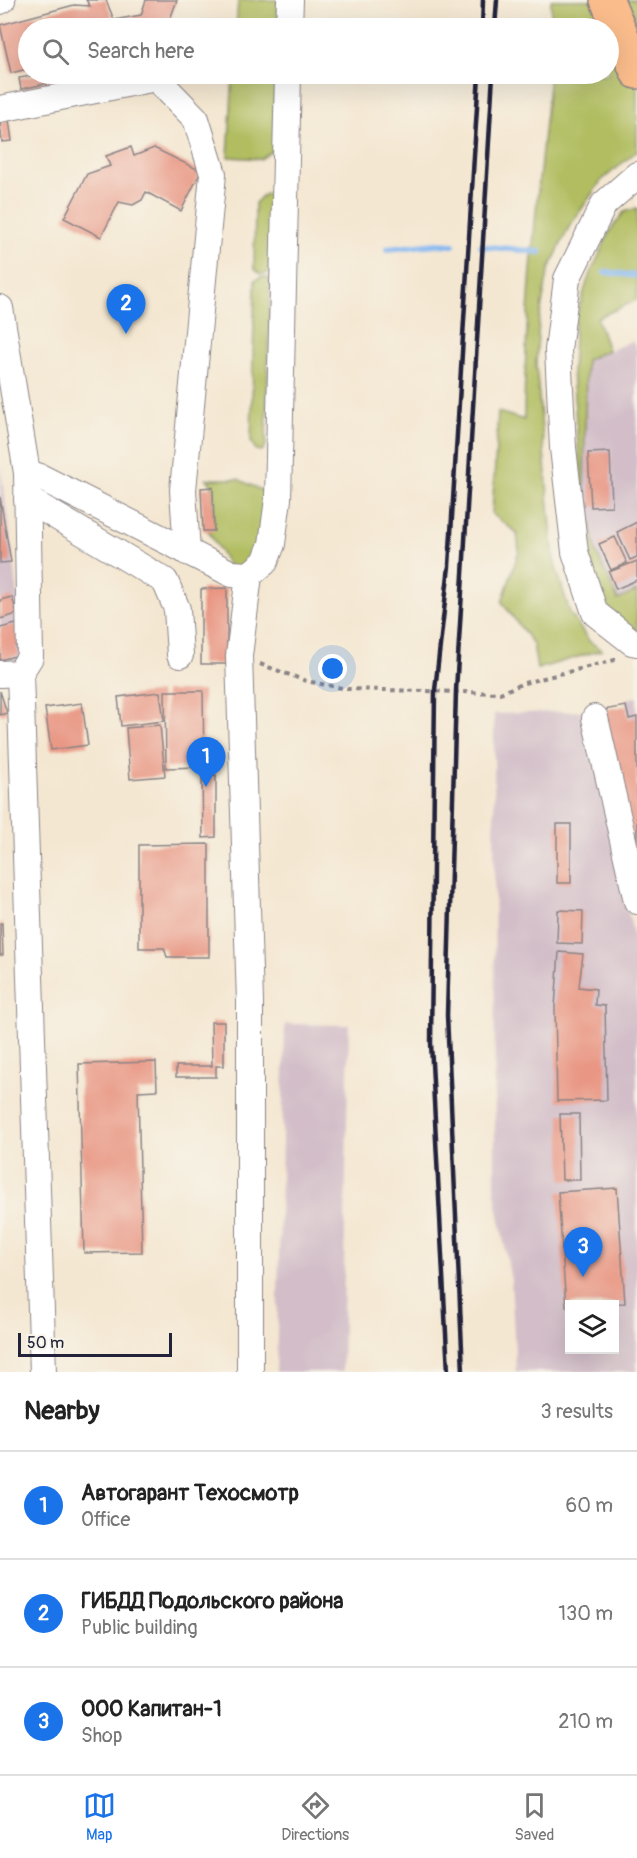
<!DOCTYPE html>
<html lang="en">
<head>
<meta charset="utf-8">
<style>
  :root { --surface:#fff; --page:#f6f6f6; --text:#222; --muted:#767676; --line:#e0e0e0; --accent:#1a73e8 }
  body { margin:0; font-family:Pangolin,sans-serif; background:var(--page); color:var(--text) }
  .controls { position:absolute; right:18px; bottom:18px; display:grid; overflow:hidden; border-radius:0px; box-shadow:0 6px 24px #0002 }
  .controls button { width:54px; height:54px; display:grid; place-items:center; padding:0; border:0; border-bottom:2px solid var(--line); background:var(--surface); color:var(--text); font:30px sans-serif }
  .scale { position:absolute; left:18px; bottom:15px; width:154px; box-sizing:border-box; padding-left:6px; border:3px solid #22223b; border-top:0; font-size:16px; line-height:21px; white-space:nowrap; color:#22223b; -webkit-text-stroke:4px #f7f3e8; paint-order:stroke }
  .you { position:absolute; left:333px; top:669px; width:21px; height:21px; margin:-15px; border:4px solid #fff; border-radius:50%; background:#1a73e8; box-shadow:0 0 0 9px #1a73e833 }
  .badge { display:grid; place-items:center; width:39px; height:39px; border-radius:50%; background:var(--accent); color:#fff; font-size:20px; font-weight:700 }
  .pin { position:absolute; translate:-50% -50px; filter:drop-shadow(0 2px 3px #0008) }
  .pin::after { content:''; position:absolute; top:32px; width:21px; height:18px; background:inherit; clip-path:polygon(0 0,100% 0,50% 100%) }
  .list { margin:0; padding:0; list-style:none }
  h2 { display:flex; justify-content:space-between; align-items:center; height:78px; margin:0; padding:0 24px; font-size:26px }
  h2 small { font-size:20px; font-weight:400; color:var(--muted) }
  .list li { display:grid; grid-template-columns:39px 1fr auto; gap:18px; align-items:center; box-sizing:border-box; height:108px; padding:0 24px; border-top:2px solid var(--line) }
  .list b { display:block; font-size:22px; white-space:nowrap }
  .list p { margin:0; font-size:20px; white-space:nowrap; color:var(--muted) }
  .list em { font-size:20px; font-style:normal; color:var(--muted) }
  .icon { flex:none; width:33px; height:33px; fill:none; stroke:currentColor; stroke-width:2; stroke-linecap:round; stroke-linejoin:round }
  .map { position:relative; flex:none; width:637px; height:1372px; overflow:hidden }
  .search { position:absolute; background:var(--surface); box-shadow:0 6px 24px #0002; left:18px; right:18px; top:18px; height:66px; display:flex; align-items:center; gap:15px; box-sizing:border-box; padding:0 21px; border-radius:33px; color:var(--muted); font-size:22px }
  .sheet { height:402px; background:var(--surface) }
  nav { display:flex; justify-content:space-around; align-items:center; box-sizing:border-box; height:84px; border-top:2px solid var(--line); background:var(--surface); font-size:16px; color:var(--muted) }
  nav a { display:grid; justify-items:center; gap:3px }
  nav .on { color:var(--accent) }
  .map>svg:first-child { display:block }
  .industrial { fill:#d2bdc8; fill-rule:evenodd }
  .green { fill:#b1bd60; stroke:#6a704e; stroke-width:1.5 }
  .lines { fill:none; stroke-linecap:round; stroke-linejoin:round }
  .stream { stroke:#84b7f1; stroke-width:6 }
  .building { fill:#e99784 }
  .minor-casing { stroke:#8b8486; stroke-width:28 }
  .major-casing { stroke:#8b8486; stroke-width:36 }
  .path { stroke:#8b8486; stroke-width:4; stroke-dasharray:4.5 4.5; stroke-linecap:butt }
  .minor { stroke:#fff; stroke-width:26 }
  .major { stroke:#fabc8b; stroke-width:33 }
  .rail { stroke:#22223b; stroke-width:4.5 }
</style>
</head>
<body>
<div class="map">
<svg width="637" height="1372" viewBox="0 0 637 1372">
  <rect width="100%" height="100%" fill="#f7f3e8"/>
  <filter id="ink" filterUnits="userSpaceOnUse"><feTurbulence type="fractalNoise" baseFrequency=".0167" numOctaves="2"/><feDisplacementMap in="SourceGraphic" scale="12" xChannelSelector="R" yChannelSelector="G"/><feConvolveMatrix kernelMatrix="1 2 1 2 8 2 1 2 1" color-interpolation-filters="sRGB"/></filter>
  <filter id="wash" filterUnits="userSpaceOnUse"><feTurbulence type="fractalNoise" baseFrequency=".008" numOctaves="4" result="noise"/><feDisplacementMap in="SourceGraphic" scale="24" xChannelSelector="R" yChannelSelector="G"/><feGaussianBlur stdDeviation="1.35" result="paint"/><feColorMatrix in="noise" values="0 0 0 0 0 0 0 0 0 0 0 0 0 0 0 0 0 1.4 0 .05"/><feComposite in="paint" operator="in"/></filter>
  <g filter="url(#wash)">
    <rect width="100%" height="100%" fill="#f4e7d1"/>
    <g class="industrial">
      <polygon points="632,341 637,349 637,591 618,601 596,552 584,486 586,360"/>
      <polygon points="0,465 14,562 23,644 21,658 0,663"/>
      <polygon points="637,697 637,748 625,699"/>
      <path d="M583 711 637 950V1372H516L511 1281 495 1193 494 714ZM570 1304H614V1350H570Z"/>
      <polygon points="285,1024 349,1025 342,1372 276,1372"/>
    </g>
    <g class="green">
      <polygon points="238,0 278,0 278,28 236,28"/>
      <path d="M551 0H637V151L601 181 569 227 548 272 539 321 536 364 554 561 570 613 589 641 602 650 537 669 533 644 502 602 519 551 517 533 492 514 498 412 524 420C525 304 538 189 550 74H608V28H551Z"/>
      <polygon points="233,74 276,74 274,149 261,159 228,157"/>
      <polygon points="272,191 271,269 266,274 260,274 254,269 255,203 262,196"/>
      <polygon points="637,208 637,300 597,318 608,350 586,360 584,486 596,552 618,600 637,591 637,634 606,606 597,586 586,542 572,372 575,320 588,279 610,231 624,212"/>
      <polygon points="261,277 267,277 270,281 266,445 262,451 256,450 251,441 255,280"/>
      <polygon points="207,479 238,479 263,491 266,497 260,551 249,568 231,570 208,531 214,530 213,487"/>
    </g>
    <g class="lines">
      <g class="stream">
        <polyline points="481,246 540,252"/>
        <polyline points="387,249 436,244 453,245"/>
        <polyline points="605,272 637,276"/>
      </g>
    </g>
    <g id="blocks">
      <g class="building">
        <polygon points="86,0 106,0 114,20 141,15 146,0 177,0 167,28 28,28 28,69 11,73 0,25 74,5 90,6"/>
        <polygon points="43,74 45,84 21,89 19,78"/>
        <polygon points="59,74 88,74 93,98 51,106 45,76"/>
        <polygon points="9,120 12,141 2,142 0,122"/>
        <polygon points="131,147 134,156 154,148 201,171 181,211 146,192 142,200 133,205 119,202 101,237 64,218 87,174 110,166 106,156"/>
        <polygon points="610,452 612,506 591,507 588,453"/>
        <polygon points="213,487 214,531 203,531 201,488"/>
        <polygon points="0,497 11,562 0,563"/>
        <polygon points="637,522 637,557 630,560 617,532"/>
        <polygon points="615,537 627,563 611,570 599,544"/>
        <polygon points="637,561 637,580 616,589 609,572"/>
        <polygon points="227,588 227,664 201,664 201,589"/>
        <polygon points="12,597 17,614 0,619 0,600"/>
        <polygon points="16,624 22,644 16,646 19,655 0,660 0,628"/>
        <polygon points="0,691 7,713 0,715"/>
        <polygon points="165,691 203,691 204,767 166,768"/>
        <polygon points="160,692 164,721 121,726 118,697"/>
        <polygon points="82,703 88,745 51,750 45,708"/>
        <polygon points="626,706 629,719 637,717 637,855 603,710"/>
        <polygon points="160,725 165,776 130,779 126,728"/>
        <polygon points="202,775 216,775 216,837 203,838"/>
        <rect x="557" y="824" width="14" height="59"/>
        <polygon points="209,844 209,957 167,957 164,948 139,948 139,845"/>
        <polygon points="558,910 583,911 582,944 557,943"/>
        <polygon points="0,923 2,923 3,955 0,955"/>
        <polygon points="559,952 583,954 579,987 596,989 595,1005 605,1006 607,1100 557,1101 555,1007"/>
        <polygon points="211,1022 224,1022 224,1066 216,1066 216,1077 176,1077 176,1066 212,1066"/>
        <polygon points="156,1062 157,1090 138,1091 142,1252 84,1253 79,1064"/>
        <polygon points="560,1114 579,1114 580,1180 562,1180"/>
        <polygon points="617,1188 625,1303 570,1304 570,1307 566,1307 558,1192"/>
      </g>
    </g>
  </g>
  <g filter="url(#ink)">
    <use href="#blocks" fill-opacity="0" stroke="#8b8486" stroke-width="1.5"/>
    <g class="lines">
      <defs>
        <g id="minor">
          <polyline points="0,1 2,0"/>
          <polyline points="289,28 290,0"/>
          <polyline points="0,109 156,78 196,119 213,174 183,490 187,552"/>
          <polyline points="637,175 604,204 567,279 558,350 563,448 575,552 595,613 632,642 637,643"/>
          <polyline points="0,308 27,473 30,657 20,673 0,674"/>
          <polyline points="27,473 40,477 232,574 249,575 265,562 272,544 278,499 288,74"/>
          <polyline points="27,499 165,581 177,609 180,655"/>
          <polyline points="249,575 239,656 250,1002 250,1372"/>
          <polyline points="20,673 43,1372"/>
          <polyline points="595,718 637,901"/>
        </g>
        <polyline id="major" points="607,0 637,72"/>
      </defs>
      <use href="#minor" class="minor-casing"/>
      <use href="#major" class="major-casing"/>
      <polyline class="path" points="260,664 306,681 347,689 500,693 524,683 615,660 619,661"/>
      <use href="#minor" class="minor"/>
      <use href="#major" class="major"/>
      <g class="rail">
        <polyline points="482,28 483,0"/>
        <polyline points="495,28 497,0"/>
        <polyline points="448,1372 431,1043 435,690 449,566 479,74"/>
        <polyline points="463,1372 447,1015 456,691 493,74"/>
      </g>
    </g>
  </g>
</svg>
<div class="controls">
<button><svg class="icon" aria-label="layers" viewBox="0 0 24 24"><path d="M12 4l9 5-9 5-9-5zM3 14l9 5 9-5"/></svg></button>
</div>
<div class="scale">50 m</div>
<div class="you"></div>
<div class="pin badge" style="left:206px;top:787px">1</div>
<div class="pin badge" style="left:126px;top:334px">2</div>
<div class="pin badge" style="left:583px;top:1277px">3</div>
<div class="search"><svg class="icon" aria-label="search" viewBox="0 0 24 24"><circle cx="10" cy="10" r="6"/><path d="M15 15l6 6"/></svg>Search here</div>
</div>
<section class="sheet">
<h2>Nearby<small>3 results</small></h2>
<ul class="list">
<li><span class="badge">1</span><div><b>Автогарант Техосмотр</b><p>Office</p></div><em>60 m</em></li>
<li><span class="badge">2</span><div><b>ГИБДД Подольского района</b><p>Public building</p></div><em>130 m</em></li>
<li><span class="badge">3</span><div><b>ООО Капитан-1</b><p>Shop</p></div><em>210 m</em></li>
</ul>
</section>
<nav>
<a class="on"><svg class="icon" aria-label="map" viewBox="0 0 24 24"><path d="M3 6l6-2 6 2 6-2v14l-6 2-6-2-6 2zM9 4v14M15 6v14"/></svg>Map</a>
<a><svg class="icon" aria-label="directions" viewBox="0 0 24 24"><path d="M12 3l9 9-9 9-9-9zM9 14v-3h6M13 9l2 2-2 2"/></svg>Directions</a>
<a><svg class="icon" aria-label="saved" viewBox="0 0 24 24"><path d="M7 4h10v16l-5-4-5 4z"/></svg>Saved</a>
</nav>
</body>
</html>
